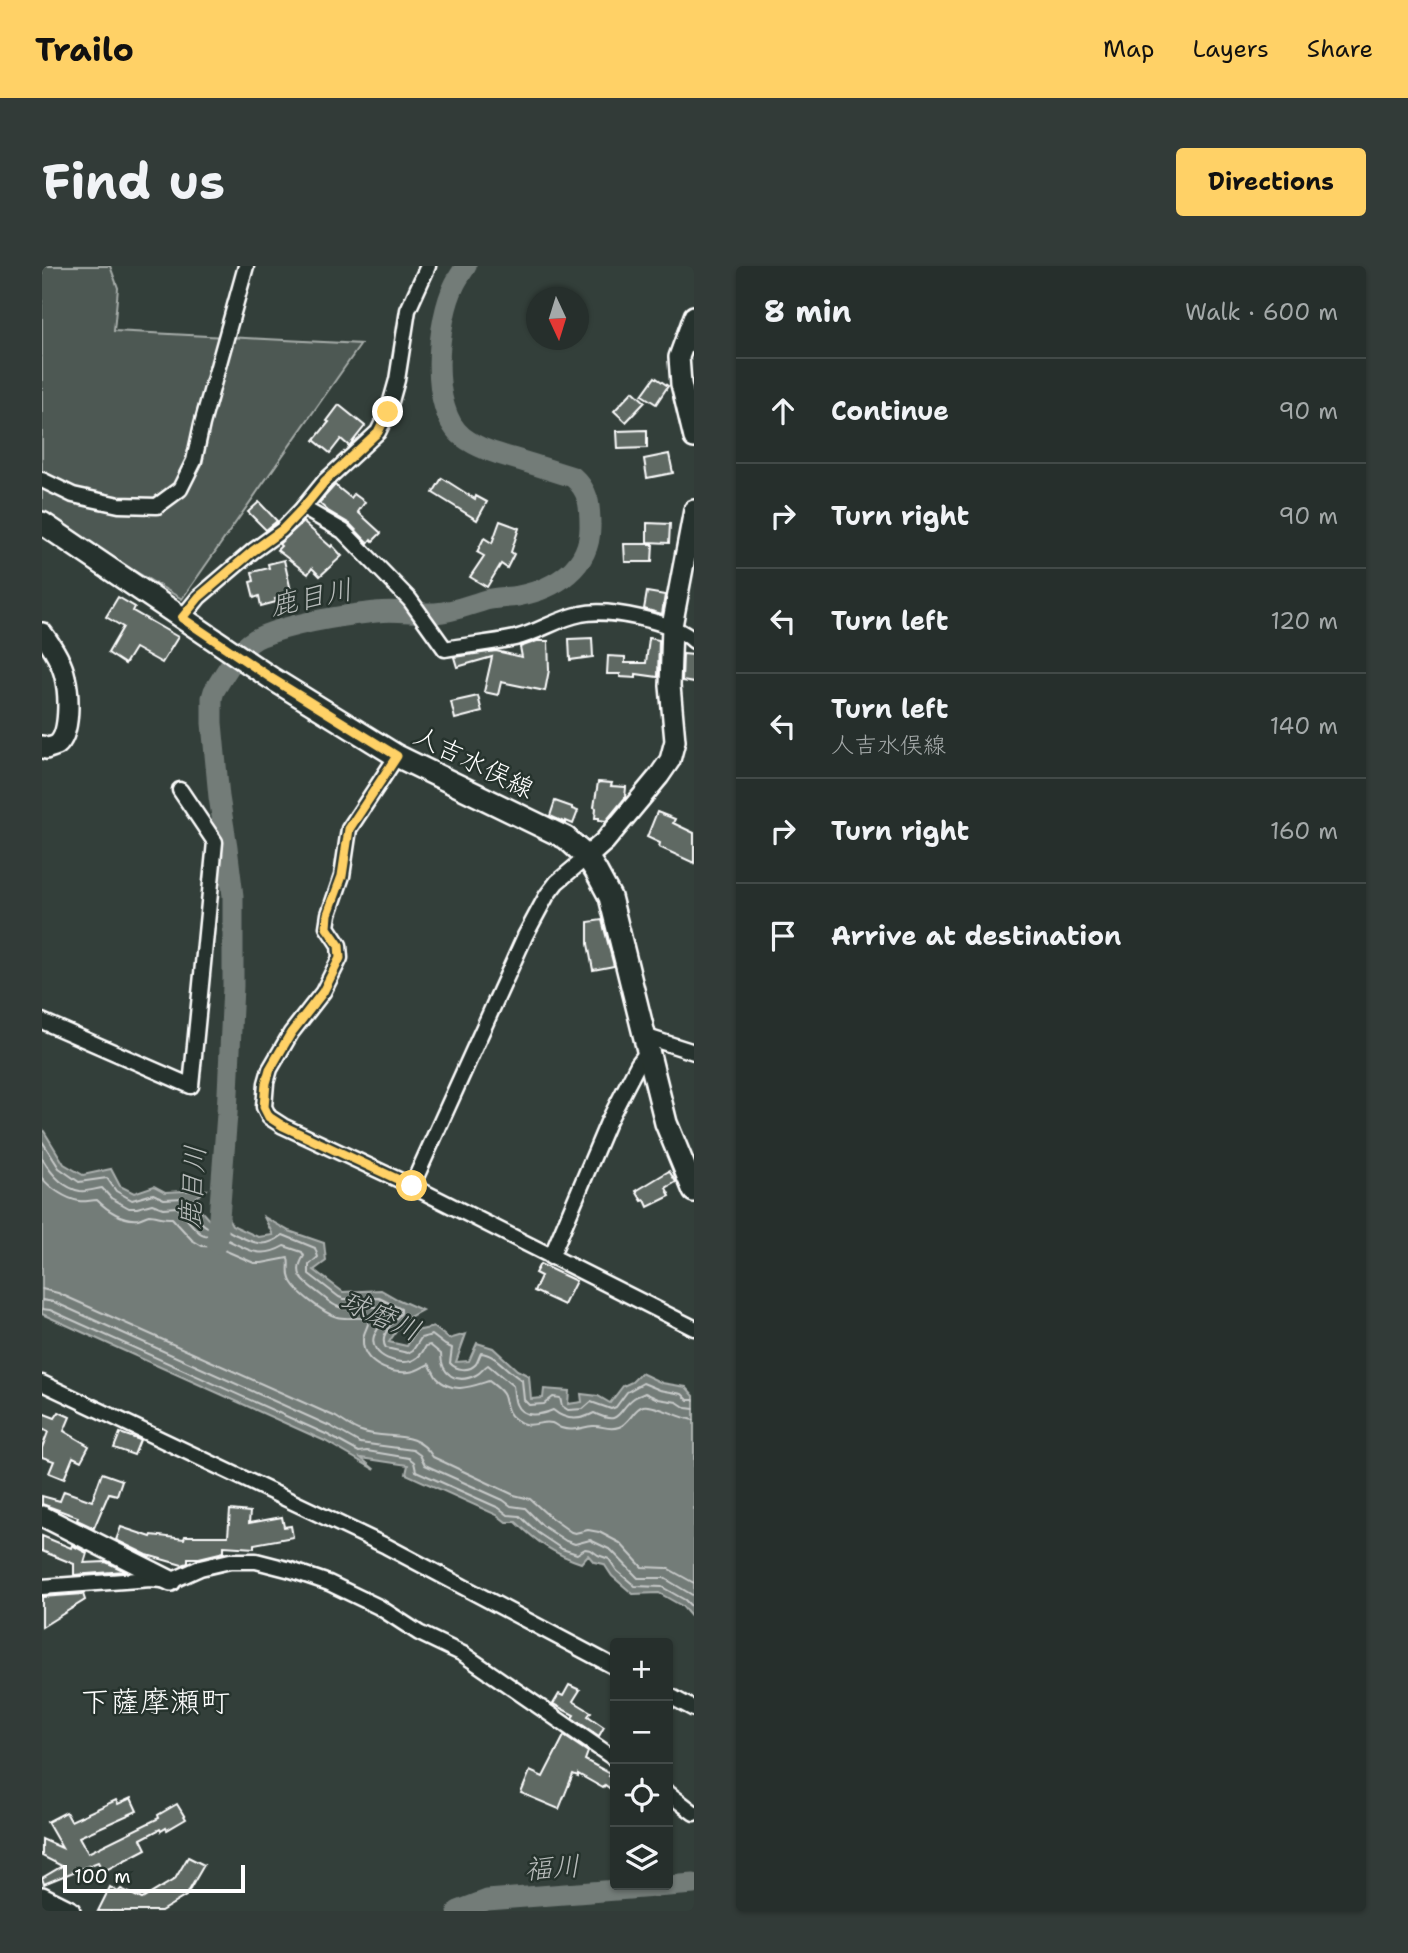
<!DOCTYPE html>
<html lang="en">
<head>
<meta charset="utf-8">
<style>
  :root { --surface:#262f2c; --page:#323b38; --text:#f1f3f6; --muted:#a4a9a9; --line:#424a48; --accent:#ffd166 }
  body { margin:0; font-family:"Shantell Sans","Klee One",sans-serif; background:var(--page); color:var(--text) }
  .controls { position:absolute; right:21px; bottom:21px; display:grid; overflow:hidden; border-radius:7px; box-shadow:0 2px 5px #0004 }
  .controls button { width:63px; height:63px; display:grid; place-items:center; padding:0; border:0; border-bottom:2px solid var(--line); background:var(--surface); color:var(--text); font:35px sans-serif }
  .compass { position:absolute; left:484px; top:21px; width:63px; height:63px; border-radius:50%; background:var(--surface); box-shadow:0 2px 5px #0004; rotate:176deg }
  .scale { position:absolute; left:21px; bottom:18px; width:182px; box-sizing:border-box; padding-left:7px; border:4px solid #fff; border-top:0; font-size:19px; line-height:24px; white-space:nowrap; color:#fff; -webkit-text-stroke:5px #26332d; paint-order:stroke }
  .stop { position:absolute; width:21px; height:21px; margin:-16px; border:5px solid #ffd166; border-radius:50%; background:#fff }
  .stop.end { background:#ffd166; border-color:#fff; box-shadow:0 2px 7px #0008 }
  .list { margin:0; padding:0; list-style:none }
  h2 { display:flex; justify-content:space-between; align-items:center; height:91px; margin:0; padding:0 28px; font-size:30px }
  h2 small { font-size:23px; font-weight:400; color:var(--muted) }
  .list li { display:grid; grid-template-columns:46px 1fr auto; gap:21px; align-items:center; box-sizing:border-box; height:105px; padding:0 28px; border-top:2px solid var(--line) }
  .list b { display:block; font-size:26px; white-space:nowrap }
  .list p { margin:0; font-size:23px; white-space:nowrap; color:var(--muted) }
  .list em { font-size:23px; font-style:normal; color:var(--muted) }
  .icon { flex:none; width:38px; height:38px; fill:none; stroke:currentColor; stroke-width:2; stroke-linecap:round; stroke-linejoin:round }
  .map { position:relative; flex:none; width:652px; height:1645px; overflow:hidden; border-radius:7px }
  header { display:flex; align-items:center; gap:42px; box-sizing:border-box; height:98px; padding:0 35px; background:var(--accent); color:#111 }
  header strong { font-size:33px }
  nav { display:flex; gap:38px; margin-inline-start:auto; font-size:24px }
  .intro { display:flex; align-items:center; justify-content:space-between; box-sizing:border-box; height:168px; padding:0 42px }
  h1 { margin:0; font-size:49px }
  .button { padding:18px 32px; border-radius:7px; background:var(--accent); color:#111; font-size:24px; font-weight:700 }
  main { display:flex; gap:42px; padding:0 42px }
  aside { flex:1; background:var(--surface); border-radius:7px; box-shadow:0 2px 5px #0004 }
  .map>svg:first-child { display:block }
  .green { fill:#4d5853; stroke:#a6aca9; stroke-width:2 }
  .water { fill:#737b78; stroke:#abb0ae; stroke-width:2 }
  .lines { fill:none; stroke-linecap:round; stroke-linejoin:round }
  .shore { stroke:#c7cac9; stroke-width:2 }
  .river { stroke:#737b78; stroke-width:21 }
  .building { fill:#5f6964; stroke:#fff; stroke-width:2 }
  .street-casing { stroke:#fff; stroke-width:19 }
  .secondary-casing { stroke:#fff; stroke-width:24 }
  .primary-casing { stroke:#fff; stroke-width:26 }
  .street { stroke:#26332d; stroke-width:14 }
  .secondary { stroke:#26332d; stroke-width:19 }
  .primary { stroke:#26332d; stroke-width:21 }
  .route { stroke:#ffd166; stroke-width:9 }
  .labels { text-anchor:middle; stroke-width:5; stroke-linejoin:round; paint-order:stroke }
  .street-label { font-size:26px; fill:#fff; stroke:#26332d }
  .water-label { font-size:28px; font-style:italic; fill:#b9bdbc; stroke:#26332d }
  .quarter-label { font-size:30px; fill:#fff; stroke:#26332d }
</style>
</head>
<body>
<header>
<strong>Trailo</strong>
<nav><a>Map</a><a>Layers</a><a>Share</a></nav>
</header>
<div class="intro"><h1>Find us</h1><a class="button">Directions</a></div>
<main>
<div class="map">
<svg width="652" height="1645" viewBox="0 0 652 1645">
  <rect width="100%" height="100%" fill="#333f3a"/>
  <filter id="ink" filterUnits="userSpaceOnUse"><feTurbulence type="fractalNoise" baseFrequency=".0143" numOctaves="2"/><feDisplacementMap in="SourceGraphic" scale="14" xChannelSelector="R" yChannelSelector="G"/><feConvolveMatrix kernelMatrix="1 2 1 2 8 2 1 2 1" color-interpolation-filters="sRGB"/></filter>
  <g filter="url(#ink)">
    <polygon class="green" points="0,0 68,0 76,22 72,65 319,78 140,333 0,250"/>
    <path class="water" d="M0 862 22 898 41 909 69 903 78 920 92 927 112 920 123 926 164 924 150 935 168 955 184 948 190 959 216 971 231 969 222 951 247 965 282 977 284 995 272 1004 301 1026 339 1024 355 1033 380 1044 362 1054 347 1076 365 1080 374 1065 392 1061 407 1073 424 1068 414 1096 427 1095 435 1077 451 1082 475 1104 487 1110 489 1133 501 1132 502 1123 527 1125 526 1138 540 1136 539 1128 556 1130 568 1137 581 1120 590 1116 599 1107 620 1117 644 1121 652 1130V1354L640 1340 617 1327 591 1328 570 1310 562 1298 552 1296 546 1289 539 1297C512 1288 495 1276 474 1256H464L455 1249 364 1208 366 1199 319 1192 333 1204 283 1175 0 1048Z"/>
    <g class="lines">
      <g class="shore">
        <path d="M0 875 17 902 37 916 65 912 74 925 90 934 111 928 122 933 142 932C145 939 160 962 169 962 173 962 176 960 180 959 185 965 191 968 199 971 216 979 225 981 241 969L273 982 276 991 267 999V1008L297 1031 302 1033 337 1032 359 1043V1047C351 1056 336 1070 344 1082L366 1087 371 1084 379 1072 390 1069 403 1079 410 1082 408 1097C414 1104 427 1106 434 1098 436 1095 437 1091 439 1087 454 1088 466 1107 480 1114L482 1134 487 1139 502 1138 511 1131 518 1132 520 1140 526 1144 541 1143 549 1136 569 1143 574 1141 585 1126 601 1117 618 1124 640 1128 646 1134H652"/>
        <path d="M0 892C8 906 21 922 38 925 45 926 53 923 60 922L69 932 87 942H95L110 938 121 942 135 941C142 949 149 960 158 967 165 972 172 968 179 971 203 981 216 995 242 980L260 986 262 990C249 1010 264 1017 279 1029 284 1033 290 1039 297 1041 314 1047 327 1034 345 1046V1050C341 1056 335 1063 332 1070 326 1090 359 1102 373 1093 379 1090 381 1085 384 1080L388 1079 399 1088C399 1108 414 1119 434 1109 439 1107 441 1102 446 1099L471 1120C472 1126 472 1133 474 1138 480 1153 499 1149 511 1144 524 1155 537 1155 552 1147 580 1161 575 1144 592 1132 595 1130 599 1129 603 1127L616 1133 635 1136 644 1142 652 1143"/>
        <path d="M0 912C8 922 24 933 37 935 43 936 49 934 55 934 65 944 81 955 96 953 100 952 103 950 107 949 114 949 122 953 130 952L150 974 160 980 175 981 212 997H220L246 992C248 998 245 1006 248 1013 252 1025 283 1048 295 1051 305 1054 317 1050 327 1053 327 1060 321 1066 321 1074 320 1097 347 1108 367 1106 374 1106 381 1101 387 1098 390 1102 392 1108 395 1112 410 1129 431 1120 447 1115 452 1119 460 1124 462 1130 465 1139 464 1147 473 1153 488 1165 497 1154 510 1157 513 1158 516 1161 519 1162 531 1166 540 1161 551 1160 560 1159 566 1165 577 1161 588 1157 591 1143 601 1140 611 1137 640 1153 652 1154"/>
        <path d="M0 1023 16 1027 294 1151C302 1156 311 1163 319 1165 347 1175 373 1162 391 1191L472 1229 488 1233 508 1251 529 1266 533 1267 546 1264 557 1266 578 1277 600 1301 625 1302 652 1317"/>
        <polyline points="0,1034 12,1036 290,1161 318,1177 371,1184 378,1189 383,1199 461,1234 469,1240 483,1242 501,1260 524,1275 533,1278 548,1274 569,1284 596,1312 622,1312 652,1330"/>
        <polyline points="0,1043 8,1044 286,1169 317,1186 325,1185 367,1192 372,1196 374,1205 457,1242 466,1249 478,1250 496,1267 520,1283 535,1288 543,1283 549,1284 556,1289 567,1293 575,1305 593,1320 620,1321 643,1334 652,1343"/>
      </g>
      <g class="river">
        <path d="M175 977 185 848 191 720V630L185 581 177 531 170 457V432L172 425C184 406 198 378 220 370 255 356 297 350 334 346 354 343 374 348 393 347 411 346 427 339 444 334 454 331 465 332 476 330 513 323 549 301 548 259 548 239 547 225 531 211 514 206 497 200 480 195 460 189 438 184 421 171 386 144 395 53 413 18 416 12 420 6 424 0"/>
        <polyline points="416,1645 445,1634 652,1618"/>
      </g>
    </g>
    <g class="building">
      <polygon points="613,111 626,120 614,138 600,129"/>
      <polygon points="591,125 603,136 584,156 572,145"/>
      <polygon points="297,139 323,160 307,180 299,173 288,187 272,174 287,156 285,155"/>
      <polygon points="605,164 605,182 576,183 575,165"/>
      <polygon points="627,188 631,207 605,212 602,193"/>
      <polygon points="400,212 433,233 434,230 445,236 435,254 391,227"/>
      <polygon points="293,219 309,232 312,228 323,236 316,246 339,267 331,275 329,273 326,277 308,258 286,245 277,237"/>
      <polygon points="217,236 235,255 224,264 206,246"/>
      <polygon points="458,255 477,262 469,286 472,288 465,302 459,298 445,321 428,311 442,290 435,286 442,272 450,277"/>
      <polygon points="261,256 289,281 290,279 300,290 278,310 270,302 266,308 235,284 239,280 237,278"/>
      <polygon points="605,257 628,258 627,277 605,276"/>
      <polygon points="582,278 611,278 610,296 583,296"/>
      <polygon points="242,294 250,329 233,333 234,336 219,340 217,330 212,332 208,316 212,315 210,306 227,302 226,298"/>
      <polygon points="605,326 623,329 620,348 602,343"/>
      <polygon points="76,331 93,341 91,345 136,371 120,397 93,382 83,398 66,387 81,361 64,351"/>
      <polygon points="550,372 551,391 528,394 527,373"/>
      <polygon points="607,372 617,374 616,411 594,408 594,412 578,411 578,408 565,408 566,390 583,391 583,397 604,397"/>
      <polygon points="495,375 506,375 507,404 503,425 459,416 456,429 442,426 450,391 415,401 412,391 454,385 480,391 478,381"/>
      <polygon points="641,388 652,389 652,417 640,415"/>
      <polygon points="436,430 440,446 413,453 409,436"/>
      <polygon points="556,516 570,517 569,520 584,521 583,532 564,555 557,554 557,552 553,552 554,542 552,541"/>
      <polygon points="513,535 530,541 530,543 536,545 531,558 524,555 524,557 508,550"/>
      <polygon points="615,546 633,553 631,557 652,567 652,597 617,581 618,577 605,571"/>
      <polygon points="560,654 572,700 551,704 546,678 546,656"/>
      <polygon points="627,905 634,916 624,922 628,930 606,941 603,934 600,935 594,925"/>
      <polygon points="498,998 534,1015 522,1039 492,1025 499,1010 493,1007"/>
      <polygon points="17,1146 28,1151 22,1165 47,1180 39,1195 31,1191 22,1213 7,1207 12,1195 0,1191 0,1182 6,1166 0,1163 0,1147 13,1152"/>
      <polygon points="78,1167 98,1174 92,1189 72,1182"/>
      <polygon points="60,1207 80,1214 75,1229 67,1227 52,1262 35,1254 36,1251 0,1238 0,1230 18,1235 22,1225 50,1235"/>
      <polygon points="188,1244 208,1246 207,1257 240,1251 242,1261 249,1260 251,1271 212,1278 212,1282 182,1280 182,1286 157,1292 146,1292 146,1297 140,1299 105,1289 74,1274 79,1261 109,1271 110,1269 142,1273 143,1270 186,1270"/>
      <polygon points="0,1270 29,1282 30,1279 45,1287 42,1297 64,1296 83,1305 32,1309 32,1298 0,1285"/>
      <polygon points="41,1328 43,1334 0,1361 0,1331"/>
      <polygon points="527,1419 538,1424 531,1435 549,1446 546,1450 562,1461 557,1470 530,1452 532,1449 511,1438 517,1428 521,1430"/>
      <polygon points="522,1470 546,1486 543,1494 569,1508 567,1510 573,1514 573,1526 563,1519 561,1522 536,1508 536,1510 531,1508 517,1543 479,1527 488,1505 501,1511"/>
      <polygon points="89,1532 95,1545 37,1571 46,1587 117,1552 116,1549 135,1538 144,1553 125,1564 124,1562 119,1565 118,1563 99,1573 104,1583 64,1604 60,1604 56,1596 2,1618 0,1612 20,1600 0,1590 0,1573 20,1582 5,1556 24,1546 29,1555 74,1534 76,1538"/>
      <polygon points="146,1591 162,1599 144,1630 119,1645 56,1645 68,1621 76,1626 79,1623 100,1633 133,1613"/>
    </g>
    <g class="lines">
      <defs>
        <g id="street">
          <polyline points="0,214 31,229 77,239 115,240 138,223 152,195 160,158 204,0"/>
          <polyline points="261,242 283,215 336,166 346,146 355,114 366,44 386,0"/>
          <path d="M140 352 157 331 211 285 240 264 261 242 301 265 368 334 403 383C426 379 450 377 473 372 496 367 516 352 539 348 566 342 631 355 652 375"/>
          <polyline points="355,490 307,563 300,610 287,648 285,661 297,679 298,692 281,726 249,767 228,803 224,817 222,841 227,851 241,860 370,920 652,1062"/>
          <polyline points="0,755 149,820 173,576 138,524"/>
          <polyline points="602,770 652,786"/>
          <polyline points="370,920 483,670 505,629 515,616 545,591"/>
          <polyline points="509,991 566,856 596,798 606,785"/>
          <polyline points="0,1117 344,1280 573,1401"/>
          <polyline points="0,1321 109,1313 129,1315 158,1302 188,1295 214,1295 249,1304 287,1317 337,1341 377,1367 421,1388 573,1493"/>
          <polyline points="626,1429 652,1443"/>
          <polyline points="626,1527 652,1547"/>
        </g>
        <g id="secondary">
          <polyline points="652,50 637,91 639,118 652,172"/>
          <path d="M0 367C9 379 20 396 23 411 27 427 29 468 15 479 13 480 6 482 4 483L0 480"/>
          <polyline points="545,591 563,575 617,510 628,494 633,475 628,420 630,360 652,244"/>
          <polyline points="0,1250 129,1315"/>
          <polyline points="0,1631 28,1645"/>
        </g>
        <polyline id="primary" points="0,257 229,412 355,490 524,572 545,591 554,605 568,631 624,857 652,925"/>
      </defs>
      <use href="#street" class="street-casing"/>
      <use href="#secondary" class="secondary-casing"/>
      <use href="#primary" class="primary-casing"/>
      <use href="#street" class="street"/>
      <use href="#secondary" class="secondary"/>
      <use href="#primary" class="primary"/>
    </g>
  </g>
  <g class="lines" filter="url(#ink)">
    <polyline class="route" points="346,146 336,166 283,215 261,242 240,264 211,285 157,331 140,352 229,412 355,490 307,563 300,610 286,648 285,662 297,679 298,692 281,726 249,767 228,803 224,817 222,841 227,851 241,860 370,920"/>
  </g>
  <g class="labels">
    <g class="street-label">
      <text transform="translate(432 496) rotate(26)" y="9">人吉水俣線</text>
    </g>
    <g class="water-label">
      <text transform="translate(269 331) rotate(-12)" y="10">鹿目川</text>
      <text transform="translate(150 921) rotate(-86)" y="10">鹿目川</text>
      <text transform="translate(339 1049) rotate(24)" y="10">球磨川</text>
      <text transform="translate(510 1601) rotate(-4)" y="10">福川</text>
    </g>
    <g class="quarter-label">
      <text x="113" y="1446">下薩摩瀬町</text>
    </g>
  </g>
</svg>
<div class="controls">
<button>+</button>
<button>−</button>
<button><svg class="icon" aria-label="locate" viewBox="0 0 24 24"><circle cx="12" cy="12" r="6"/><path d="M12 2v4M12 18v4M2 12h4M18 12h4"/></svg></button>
<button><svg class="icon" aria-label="layers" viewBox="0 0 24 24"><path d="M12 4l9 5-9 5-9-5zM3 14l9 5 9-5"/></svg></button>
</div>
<svg class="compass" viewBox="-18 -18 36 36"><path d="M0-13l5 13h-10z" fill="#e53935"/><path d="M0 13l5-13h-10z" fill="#a4a9a9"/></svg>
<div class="scale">100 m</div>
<div class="stop" style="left:370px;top:920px"></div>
<div class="stop end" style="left:346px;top:146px"></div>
</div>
<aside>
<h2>8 min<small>Walk · 600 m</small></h2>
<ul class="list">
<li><svg class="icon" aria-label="ahead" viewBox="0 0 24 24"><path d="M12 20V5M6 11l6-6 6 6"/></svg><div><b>Continue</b></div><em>90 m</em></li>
<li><svg class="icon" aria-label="right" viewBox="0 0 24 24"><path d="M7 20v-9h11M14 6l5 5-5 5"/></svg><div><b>Turn right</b></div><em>90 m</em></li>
<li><svg class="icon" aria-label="left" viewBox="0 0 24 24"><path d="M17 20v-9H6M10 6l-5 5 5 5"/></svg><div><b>Turn left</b></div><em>120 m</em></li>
<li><svg class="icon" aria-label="left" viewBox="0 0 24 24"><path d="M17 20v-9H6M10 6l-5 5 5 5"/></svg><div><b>Turn left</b><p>人吉水俣線</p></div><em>140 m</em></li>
<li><svg class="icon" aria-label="right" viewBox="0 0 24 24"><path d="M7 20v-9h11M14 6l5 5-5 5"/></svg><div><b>Turn right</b></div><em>160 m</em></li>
<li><svg class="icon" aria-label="arrive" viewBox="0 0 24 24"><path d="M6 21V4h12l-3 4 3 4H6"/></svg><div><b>Arrive at destination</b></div></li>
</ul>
</aside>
</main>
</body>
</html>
